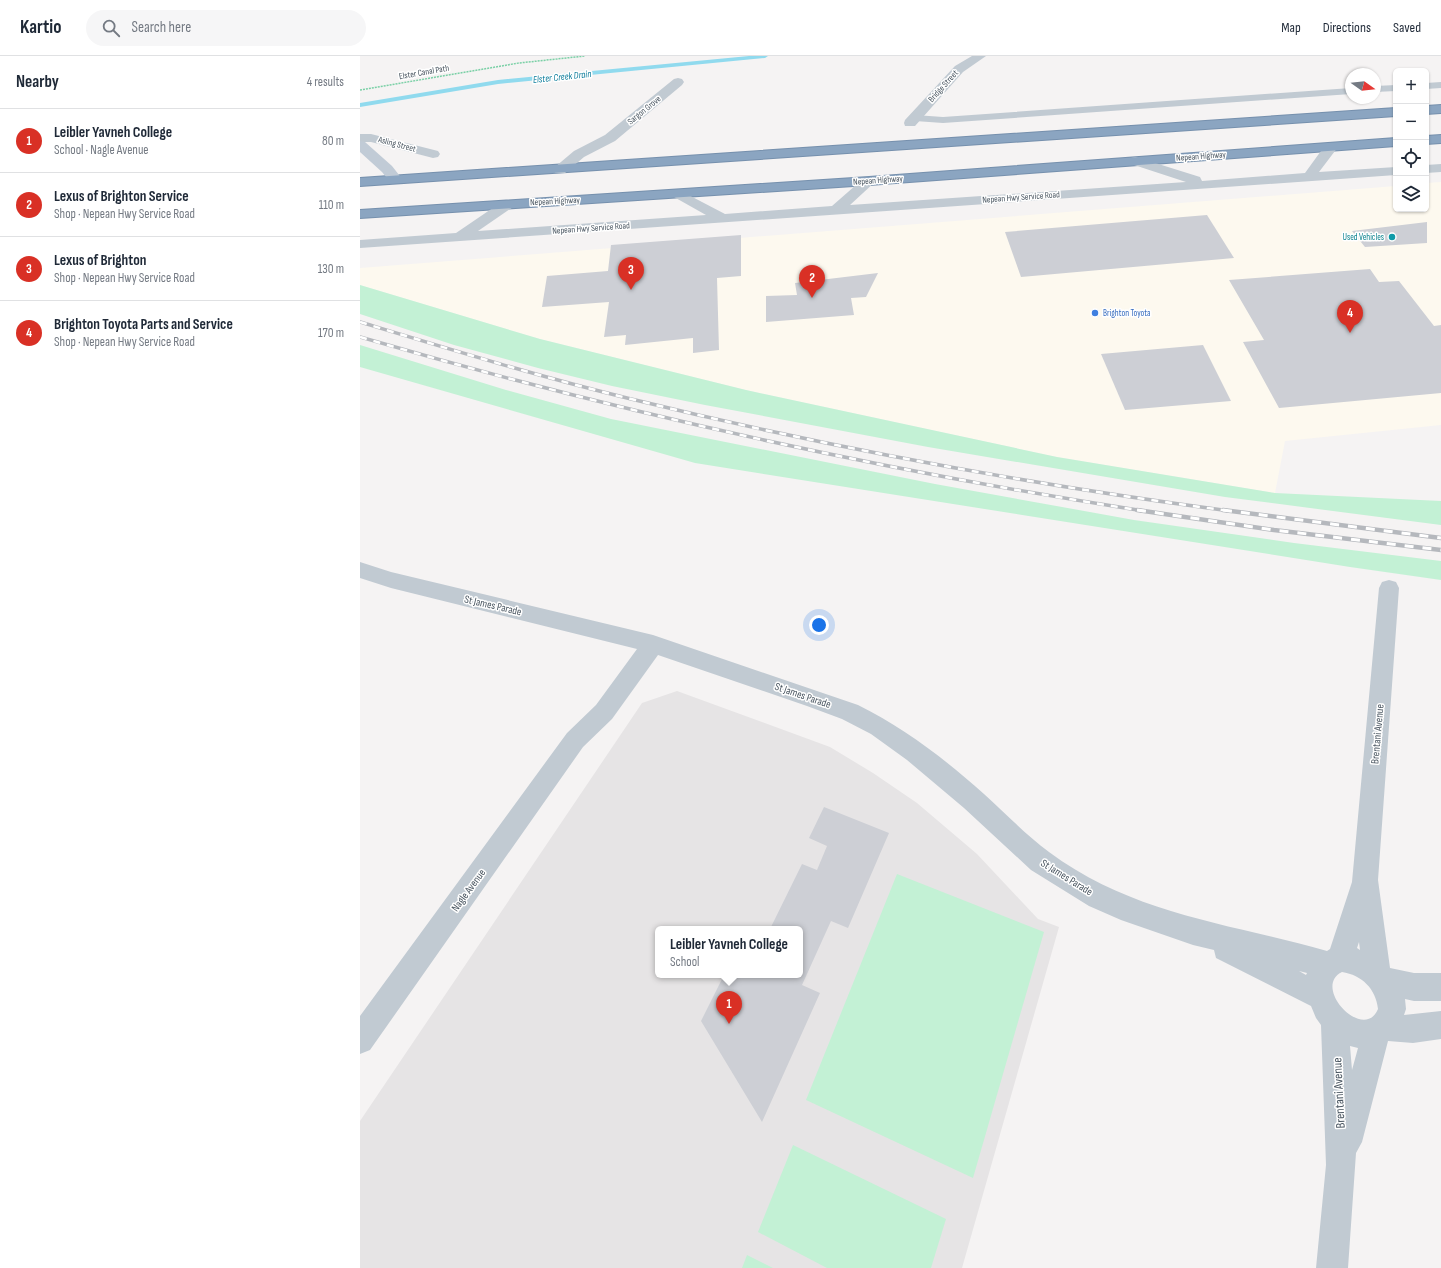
<!DOCTYPE html>
<html lang="en">
<head>
<meta charset="utf-8">
<style>
  :root { --surface:#fff; --page:#f6f6f7; --text:#1f2937; --muted:#747a83; --line:#e0e1e3; --accent:#d93025 }
  body { margin:0; font-family:"Sofia Sans Condensed",sans-serif; background:var(--page); color:var(--text) }
  .controls { position:absolute; right:12px; top:12px; display:grid; overflow:hidden; border-radius:6px; box-shadow:0 1px 3px #0004 }
  .controls button { width:36px; height:36px; display:grid; place-items:center; padding:0; border:0; border-bottom:1px solid var(--line); background:var(--surface); color:var(--text); font:20px sans-serif }
  .compass { position:absolute; left:985px; top:12px; width:36px; height:36px; border-radius:50%; background:var(--surface); box-shadow:0 1px 3px #0004; rotate:105deg }
  .you { position:absolute; left:459px; top:569px; width:14px; height:14px; margin:-10px; border:3px solid #fff; border-radius:50%; background:#1a73e8; box-shadow:0 0 0 6px #1a73e833 }
  .badge { display:grid; place-items:center; width:26px; height:26px; border-radius:50%; background:var(--accent); color:#fff; font-size:13px; font-weight:700 }
  .pin { position:absolute; translate:-50% -33px; filter:drop-shadow(0 1px 2px #0008) }
  .pin::after { content:''; position:absolute; top:21px; width:14px; height:12px; background:inherit; clip-path:polygon(0 0,100% 0,50% 100%) }
  .popup { position:absolute; left:295px; top:870px; width:148px; height:52px; box-sizing:border-box; display:grid; place-content:center; border-radius:6px; background:var(--surface); filter:drop-shadow(0 1px 3px #0005); font-size:13px; white-space:nowrap; color:var(--muted) }
  .popup b { font-size:15px; color:var(--text) }
  .popup::after { content:''; position:absolute; left:50%; top:100%; margin-left:-8px; border:8px solid transparent; border-top-color:var(--surface) }
  .list { margin:0; padding:0; list-style:none }
  h2 { display:flex; justify-content:space-between; align-items:center; height:52px; margin:0; padding:0 16px; font-size:17px }
  h2 small { font-size:13px; font-weight:400; color:var(--muted) }
  .list li { display:grid; grid-template-columns:26px 1fr auto; gap:12px; align-items:center; box-sizing:border-box; height:64px; padding:0 16px; border-top:1px solid var(--line) }
  .list b { display:block; font-size:15px; white-space:nowrap }
  .list p { margin:0; font-size:13px; white-space:nowrap; color:var(--muted) }
  .list em { font-size:13px; font-style:normal; color:var(--muted) }
  .icon { flex:none; width:22px; height:22px; fill:none; stroke:currentColor; stroke-width:2; stroke-linecap:round; stroke-linejoin:round }
  .map { position:relative; flex:none; width:1081px; height:1212px; overflow:hidden }
  header { display:flex; align-items:center; gap:24px; box-sizing:border-box; height:56px; padding:0 20px; background:var(--surface); border-bottom:1px solid var(--line) }
  header strong { font-size:19px }
  nav { display:flex; gap:22px; margin-inline-start:auto; font-size:14px }
  .search { width:280px; height:36px; background:var(--page); display:flex; align-items:center; gap:10px; box-sizing:border-box; padding:0 14px; border-radius:22px; color:var(--muted); font-size:15px }
  main { display:flex }
  aside { flex:1; background:var(--surface) }
  .map>svg:first-child { display:block }
  .commercial { fill:#fdf9ef }
  .education { fill:#e6e4e5; fill-rule:evenodd }
  .green { fill:#c3f1d5 }
  .lines { fill:none; stroke-linecap:round; stroke-linejoin:round }
  .stream { fill:#90daee; fill-rule:evenodd }
  .building { fill:#cdcfd5 }
  .highway-casing { stroke:#7690ad; stroke-width:2 }
  .path { stroke:#7ad0a6; stroke-width:1.5; stroke-dasharray:2 1; stroke-linecap:butt }
  .lane { fill:#c1cad2; fill-rule:evenodd }
  .street { fill:#c1cad2; fill-rule:evenodd }
  .secondary { fill:#c1cbd6; fill-rule:evenodd }
  .highway { fill:#8ba5c1; fill-rule:evenodd }
  .rail-far1-casing { stroke:#b5b8bd; stroke-width:3.5 }
  .rail-casing { stroke:#b5b8bd; stroke-width:4.5 }
  .rail-far1 { stroke:#fff; stroke-width:2.5; stroke-dasharray:7; stroke-linecap:butt }
  .rail { stroke:#fff; stroke-width:3; stroke-dasharray:9; stroke-linecap:butt }
  .culture-dot { fill:#0f9aa8; stroke:#fff; stroke-width:1.5 }
  .shop-dot { fill:#3f7fe0; stroke:#fff; stroke-width:1.5 }
  .labels { text-anchor:middle; stroke-width:3; stroke-linejoin:round; paint-order:stroke }
  .far-street-label { font-size:9px; fill:#4a5661; stroke:#fff }
  .far-culture-label { font-size:9px; fill:#0d838f; stroke:#fff; text-anchor:end }
  .far-shop-label { font-size:9px; fill:#366cbe; stroke:#fff; text-anchor:start }
  .far-water-label { font-size:10px; font-style:italic; fill:#0c7c9b; stroke:#fff }
  .street-label { font-size:11px; fill:#4a5661; stroke:#fff }
  .near-street-label { font-size:13px; fill:#4a5661; stroke:#fff }
</style>
</head>
<body>
<header>
<strong>Kartio</strong>
<div class="search"><svg class="icon" aria-label="search" viewBox="0 0 24 24"><circle cx="10" cy="10" r="6"/><path d="M15 15l6 6"/></svg>Search here</div>
<nav><a>Map</a><a>Directions</a><a>Saved</a></nav>
</header>
<main>
<aside>
<h2>Nearby<small>4 results</small></h2>
<ul class="list">
<li><span class="badge">1</span><div><b>Leibler Yavneh College</b><p>School · Nagle Avenue</p></div><em>80 m</em></li>
<li><span class="badge">2</span><div><b>Lexus of Brighton Service</b><p>Shop · Nepean Hwy Service Road</p></div><em>110 m</em></li>
<li><span class="badge">3</span><div><b>Lexus of Brighton</b><p>Shop · Nepean Hwy Service Road</p></div><em>130 m</em></li>
<li><span class="badge">4</span><div><b>Brighton Toyota Parts and Service</b><p>Shop · Nepean Hwy Service Road</p></div><em>170 m</em></li>
</ul>
</aside>
<div class="map">
<svg width="1081" height="1212" viewBox="0 0 1081 1212">
  <rect width="100%" height="100%" fill="#f5f3f3"/>
  <polygon class="commercial" points="1081,126 1081,369 925,385 915,437 697,401 386,334 180,283 0,229 0,212 1036,130 1036,153 1066,153 1066,127"/>
  <path class="education" d="M317 635 470 691 513 717 557 747 617 798 678 863 699 871 602 1212H0V1065L282 647ZM298 873H440V919H298Z"/>
  <g class="green">
    <polygon points="0,229 180,283 386,334 697,401 915,437 1081,445 1081,469 865,441 568,391 345,349 252,330 178,312 94,289 0,258"/>
    <polygon points="0,289 146,334 251,363 575,428 774,464 934,487 1081,505 1081,524 990,511 335,407 0,311"/>
    <polygon points="537,818 684,876 613,1122 446,1044"/>
    <polygon points="433,1089 586,1163 571,1212 467,1212 398,1176"/>
    <polygon points="387,1199 413,1212 382,1212"/>
  </g>
  <g class="lines">
    <polygon class="stream" points="389,0 408,0 405,2 138,28 0,51 0,47 138,24"/>
  </g>
  <g class="building">
    <polygon points="847,159 874,202 661,221 645,176"/>
    <polygon points="1067,166 1067,187 1005,191 992,175"/>
    <polygon points="381,179 381,220 357,222 359,294 333,297 333,282 265,289 266,279 244,281 249,246 182,251 187,220 248,215 251,189"/>
    <polygon points="1010,213 1019,226 1039,225 1074,270 1081,269 1081,337 919,352 883,286 904,284 869,224"/>
    <polygon points="518,217 506,241 491,242 494,259 406,266 406,240 437,239 435,227"/>
    <polygon points="843,289 871,345 765,354 741,298"/>
    <polygon points="464,751 529,777 488,872 471,865 442,929 460,937 402,1066 341,965 364,919 440,919 440,873 410,873 442,808 457,814 467,790 449,782"/>
  </g>
  <g class="lines">
    <defs>
      <g id="highway">
        <polygon points="1081,49 1081,57 1066,58 1066,50"/>
        <polygon points="1036,52 1036,60 0,130 0,122"/>
        <polygon points="1081,79 1081,87 1066,88 1066,80"/>
        <polygon points="1036,82 1036,90 509,129 0,162 0,154 509,121"/>
      </g>
    </defs>
    <use href="#highway" class="highway-casing"/>
    <polyline class="path" points="0,34 159,7 225,0"/>
    <g class="lane">
      <polygon points="1081,26 1081,32 1066,33 1066,27"/>
      <polygon points="1036,29 1036,35 1015,36 1015,30"/>
      <polygon points="991,32 991,38 583,67 555,65 549,62 555,59 583,61"/>
    </g>
    <g class="street">
      <polygon points="612,0 626,0 603,16 555,70 545,70 544,67 545,64 595,10"/>
      <polygon points="318,22 322,23 324,26 322,29 255,85 224,101 205,117 195,117 193,114 195,111 214,95 245,79 314,23"/>
      <polygon points="0,78 11,78 78,95 80,98 78,101 73,102 11,86 0,86"/>
      <polygon points="971,87 976,88 978,91 959,116 1036,111 1036,119 0,192 0,184 96,177 143,145 153,145 155,148 153,151 118,175 346,159 314,141 312,138 314,135 319,134 365,158 472,150 504,122 514,122 516,125 490,149 826,126 771,108 769,105 771,102 776,101 840,121 842,125 945,117 966,88"/>
      <polygon points="1081,108 1081,116 1066,117 1066,109"/>
      <path d="M0 506 31 516 293 579 498 649C544 672 585 703 624 738 645 757 666 779 689 796 774 859 869 867 967 895L970 893 992 826 1019 532 1022 526 1029 524 1036 526 1039 532 1018 824 1030 912 1054 917H1081V945H1054L1045 943 1046 953 1044 959 1081 955V983L1053 987 1028 985 1002 1086 996 1097 988 1212H956L966 1109 961 969 956 962 951 950 856 902 854 894 833 889 761 864 729 850 671 814 604 752 547 704 511 678 482 663 447 650 298 599 252 663 223 691 10 994 0 998V960L207 677 236 649 277 593 31 532 0 522ZM999 886 1000 894 997 892ZM939 915 947 917 946 919ZM982 916C1002 919 1016 933 1018 953 1004 987 951 931 982 916ZM990 990 998 992 992 1014Z"/>
    </g>
    <polygon class="secondary" points="0,85 5,86 32,110 43,124 41,127 31,127 22,116 0,96"/>
    <use href="#highway" class="highway"/>
    <defs>
      <g id="rail-far1">
        <path d="M0 266C89 293 177 320 267 342 466 391 667 428 870 455"/>
        <path d="M0 281C257 356 519 414 784 455"/>
      </g>
      <g id="rail">
        <polyline points="777,454 914,474 1081,494"/>
        <polyline points="863,454 1081,482"/>
      </g>
    </defs>
    <use href="#rail-far1" class="rail-far1-casing"/>
    <use href="#rail" class="rail-casing"/>
    <use href="#rail-far1" class="rail-far1"/>
    <use href="#rail" class="rail"/>
  </g>
  <circle class="culture-dot" cx="1032" cy="181" r="4"/>
  <circle class="shop-dot" cx="735" cy="257" r="4"/>
  <g class="labels">
    <g class="far-street-label">
      <text transform="translate(64 16) rotate(-10)" y="3">Elster Canal Path</text>
      <text transform="translate(583 30) rotate(-48)" y="3">Bridge Street</text>
      <text transform="translate(284 54) rotate(-39)" y="3">Sargon Grove</text>
      <text transform="translate(37 88) rotate(15)" y="3">Asling Street</text>
      <text transform="translate(841 100) rotate(-4)" y="3">Nepean Highway</text>
      <text transform="translate(518 124) rotate(-4)" y="3">Nepean Highway</text>
      <text transform="translate(661 141) rotate(-4)" y="3">Nepean Hwy Service Road</text>
      <text transform="translate(195 145) rotate(-3)" y="3">Nepean Highway</text>
      <text transform="translate(231 172) rotate(-4)" y="3">Nepean Hwy Service Road</text>
    </g>
    <g class="far-culture-label">
      <text x="1024" y="184">Used Vehicles</text>
    </g>
    <g class="far-shop-label">
      <text x="743" y="260">Brighton Toyota</text>
    </g>
    <g class="far-water-label">
      <text transform="translate(202 20) rotate(-6)" y="4">Elster Creek Drain</text>
    </g>
    <g class="street-label">
      <text transform="translate(133 549) rotate(13)" y="4">St James Parade</text>
      <text transform="translate(443 639) rotate(19)" y="4">St James Parade</text>
      <text transform="translate(1017 678) rotate(-85)" y="4">Brentani Avenue</text>
      <text transform="translate(707 821) rotate(32)" y="4">St James Parade</text>
      <text transform="translate(108 834) rotate(-54)" y="4">Nagle Avenue</text>
    </g>
    <g class="near-street-label">
      <text transform="translate(978 1037) rotate(-93)" y="5">Brentani Avenue</text>
    </g>
  </g>
</svg>
<div class="controls">
<button>+</button>
<button>−</button>
<button><svg class="icon" aria-label="locate" viewBox="0 0 24 24"><circle cx="12" cy="12" r="6"/><path d="M12 2v4M12 18v4M2 12h4M18 12h4"/></svg></button>
<button><svg class="icon" aria-label="layers" viewBox="0 0 24 24"><path d="M12 4l9 5-9 5-9-5zM3 14l9 5 9-5"/></svg></button>
</div>
<svg class="compass" viewBox="-18 -18 36 36"><path d="M0-13l5 13h-10z" fill="#e53935"/><path d="M0 13l5-13h-10z" fill="#747a83"/></svg>
<div class="you"></div>
<div class="pin badge" style="left:369px;top:968px">1</div>
<div class="popup"><b>Leibler Yavneh College</b>School</div>
<div class="pin badge" style="left:452px;top:242px">2</div>
<div class="pin badge" style="left:271px;top:234px">3</div>
<div class="pin badge" style="left:990px;top:277px">4</div>
</div>
</main>
</body>
</html>
